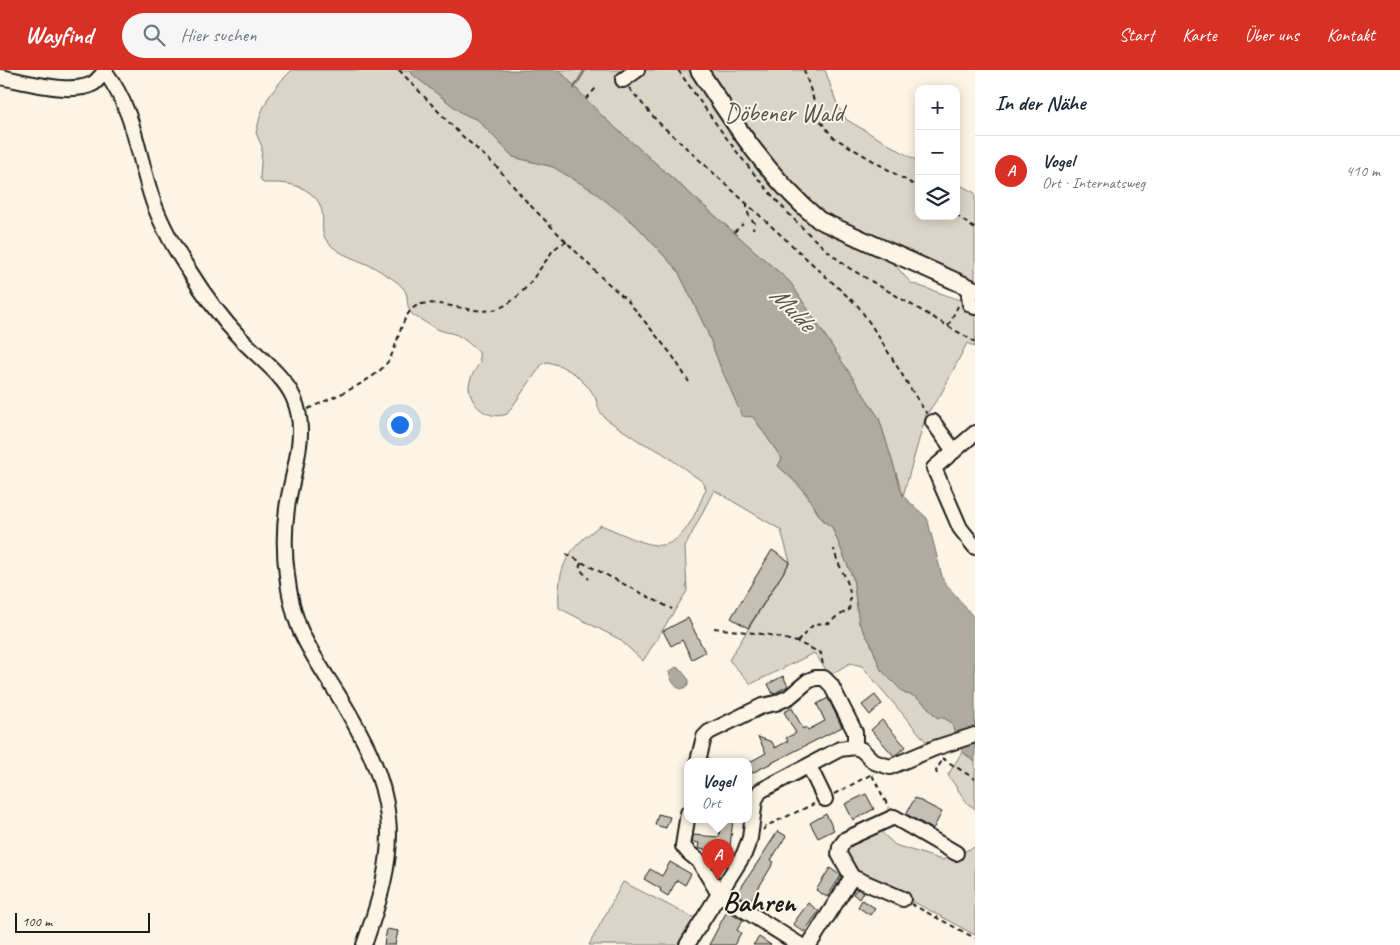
<!DOCTYPE html>
<html lang="de">
<head>
<meta charset="utf-8">
<style>
  :root { --surface:#fff; --page:#f6f6f7; --text:#1f2937; --muted:#747a83; --line:#e0e1e3; --accent:#d93025 }
  body { margin:0; font-family:Caveat,sans-serif; background:var(--page); color:var(--text) }
  .controls { position:absolute; right:15px; top:15px; display:grid; overflow:hidden; border-radius:10px; box-shadow:0 2px 12px #0003 }
  .controls button { width:45px; height:45px; display:grid; place-items:center; padding:0; border:0; border-bottom:1px solid var(--line); background:var(--surface); color:var(--text); font:25px sans-serif }
  .scale { position:absolute; left:15px; bottom:12px; width:135px; box-sizing:border-box; padding-left:5px; border:2px solid #1c1c1c; border-top:0; font-size:14px; line-height:18px; white-space:nowrap; color:#1c1c1c; -webkit-text-stroke:4px #fcf5e5; paint-order:stroke }
  .you { position:absolute; left:399px; top:354px; width:18px; height:18px; margin:-12px; border:4px solid #fff; border-radius:50%; background:#1a73e8; box-shadow:0 0 0 8px #1a73e833 }
  .badge { display:grid; place-items:center; width:32px; height:32px; border-radius:50%; background:var(--accent); color:#fff; font-size:16px; font-weight:700 }
  .pin { position:absolute; translate:-50% -41px; filter:drop-shadow(0 1px 2px #0008) }
  .pin::after { content:''; position:absolute; top:26px; width:18px; height:15px; background:inherit; clip-path:polygon(0 0,100% 0,50% 100%) }
  .popup { position:absolute; left:684px; top:688px; width:68px; height:65px; box-sizing:border-box; display:grid; place-content:center; border-radius:10px; background:var(--surface); filter:drop-shadow(0 1px 4px #0005); font-size:16px; white-space:nowrap; color:var(--muted) }
  .popup b { font-size:19px; color:var(--text) }
  .popup::after { content:''; position:absolute; left:50%; top:100%; margin-left:-10px; border:10px solid transparent; border-top-color:var(--surface) }
  .list { margin:0; padding:0; list-style:none }
  h2 { display:flex; justify-content:space-between; align-items:center; height:65px; margin:0; padding:0 20px; font-size:21px }
  h2 small { font-size:16px; font-weight:400; color:var(--muted) }
  .list li { display:grid; grid-template-columns:32px 1fr auto; gap:15px; align-items:center; box-sizing:border-box; height:70px; padding:0 20px; border-top:1px solid var(--line) }
  .list b { display:block; font-size:19px; white-space:nowrap }
  .list p { margin:0; font-size:16px; white-space:nowrap; color:var(--muted) }
  .list em { font-size:16px; font-style:normal; color:var(--muted) }
  .icon { flex:none; width:28px; height:28px; fill:none; stroke:currentColor; stroke-width:2; stroke-linecap:round; stroke-linejoin:round }
  .map { position:relative; flex:none; width:975px; height:875px; overflow:hidden }
  header { display:flex; align-items:center; gap:30px; box-sizing:border-box; height:70px; padding:0 25px; background:var(--accent); color:#fff }
  header strong { font-size:24px }
  nav { display:flex; gap:28px; margin-inline-start:auto; font-size:18px }
  .search { width:350px; height:45px; background:var(--page); display:flex; align-items:center; gap:12px; box-sizing:border-box; padding:0 18px; border-radius:28px; color:var(--muted); font-size:19px }
  main { display:flex }
  aside { flex:1; background:var(--surface) }
  .map>svg:first-child { display:block }
  .green { fill:#dbd5c8; stroke:#7c7872 }
  .water { fill:#b0aba1; stroke:#75726c }
  .lines { fill:none; stroke-linecap:round; stroke-linejoin:round }
  .stream { stroke:#75726c; stroke-width:2.5 }
  .building { fill:#c4c0b3; stroke:#1c1c1c }
  .minor-casing { stroke:#1c1c1c; stroke-width:18 }
  .major-casing { stroke:#1c1c1c; stroke-width:20 }
  .path { stroke:#1c1c1c; stroke-width:2; stroke-dasharray:5 4; stroke-linecap:butt }
  .minor { stroke:#fcf5e5; stroke-width:14 }
  .major { stroke:#fcf5e5; stroke-width:16 }
  .labels { text-anchor:middle; stroke-width:4; stroke-linejoin:round; paint-order:stroke }
  .park-label { font-size:25px; fill:#555450; stroke:#fcf5e5 }
  .water-label { font-size:26px; font-style:italic; fill:#575551; stroke:#fcf5e5 }
  .quarter-label { font-size:28px; font-weight:bold; fill:#1c1c1c; stroke:#fcf5e5 }
</style>
</head>
<body>
<header>
<strong>Wayfind</strong>
<div class="search"><svg class="icon" aria-label="search" viewBox="0 0 24 24"><circle cx="10" cy="10" r="6"/><path d="M15 15l6 6"/></svg>Hier suchen</div>
<nav><a>Start</a><a>Karte</a><a>Über uns</a><a>Kontakt</a></nav>
</header>
<main>
<div class="map">
<svg width="975" height="875" viewBox="0 0 975 875">
  <rect width="100%" height="100%" fill="#fcf5e5"/>
  <filter id="ink" filterUnits="userSpaceOnUse"><feTurbulence type="fractalNoise" baseFrequency=".02" numOctaves="2"/><feDisplacementMap in="SourceGraphic" scale="10" xChannelSelector="R" yChannelSelector="G"/><feConvolveMatrix kernelMatrix="1 2 1 2 8 2 1 2 1" color-interpolation-filters="sRGB"/></filter>
  <g filter="url(#ink)">
    <g class="green">
      <path d="M292 0H410L413 5 462 43 478 50 513 87 553 97 592 120 636 155 678 201 707 261 720 296 782 389 778 396C787 404 796 413 804 422 814 434 817 449 832 457L853 508 859 553 871 574 881 600 924 633 936 647 944 648 952 653 955 665 928 674 862 596 850 593 830 605 814 583 751 614 729 590 790 492 781 460 714 420 685 477 687 521 643 591 619 569 559 538C557 496 567 479 601 455 614 460 642 474 655 475 684 479 697 439 706 419L703 412 661 382 639 371 606 349 600 342 595 327 590 319 575 304 561 296 548 292 543 293 507 344C489 351 470 336 469 317 469 308 476 299 480 292L479 282C472 276 465 269 457 265 450 262 442 262 435 258 429 255 422 250 416 247 405 241 409 231 406 223 403 214 388 206 380 201 364 190 339 187 327 171 316 158 332 140 310 123 296 112 279 113 263 113L260 108 262 77 256 63 261 43 268 28 281 11Z"/>
      <polygon points="559,0 690,0 698,13 769,109 787,132 808,151 854,176 886,185 911,213 966,232 975,234 975,277 967,273 941,324 926,345 903,426 879,348 790,212 600,44"/>
      <polygon points="704,0 825,0 838,37 847,50 919,92 919,146 956,146 956,113 975,123 975,215 825,149 788,113"/>
      <polygon points="962,682 975,692 975,739 967,733 948,705"/>
      <polygon points="877,758 895,775 942,790 975,777 975,865 851,798 844,778"/>
      <polygon points="623,812 698,850 682,875 589,875"/>
    </g>
    <g class="water">
      <path d="M410 0H559L600 44 790 212 879 348 903 426 927 448 943 510 975 549V692L958 677 952 653 944 648 936 647C927 637 920 625 905 624L881 600 871 574 859 553 853 508 832 457C818 449 815 435 806 423 798 413 787 404 778 396L782 389 753 347 742 346 720 296 707 261 678 201 636 155 592 120 553 97 513 87 478 50 462 43 413 5Z"/>
      <path d="M676 597 681 600 689 610 687 617 681 619C674 617 671 610 669 602Z"/>
    </g>
    <g class="lines">
      <polyline class="stream" points="574,18 585,0"/>
    </g>
    <g class="building">
      <polygon points="772,480 790,492 748,558 731,548"/>
      <polygon points="688,548 705,582 692,589 682,570 671,576 663,561"/>
      <polygon points="783,606 788,616 773,624 768,614"/>
      <polygon points="875,625 882,634 870,645 862,635"/>
      <polygon points="828,628 842,657 748,705 748,693 766,683 758,667 772,672 775,678 788,671 786,668 796,663 784,642 792,638 803,659 806,657 808,660 825,651 817,634"/>
      <polygon points="882,650 906,677 894,686 871,660"/>
      <polygon points="866,724 874,739 853,750 845,734"/>
      <polygon points="915,728 942,742 933,759 906,744"/>
      <polygon points="658,744 670,747 666,758 655,755"/>
      <polygon points="826,744 834,760 818,768 810,753"/>
      <polygon points="721,749 733,749 729,786 717,785 718,780 698,779 699,773 692,772 693,765 719,767"/>
      <polygon points="778,761 786,766 771,790 774,792 750,832 737,824"/>
      <polygon points="670,792 691,804 685,815 677,810 668,826 660,821 661,819 644,809 650,799 662,806"/>
      <polygon points="830,798 841,806 827,827 816,820"/>
      <polygon points="857,819 863,822 859,829 853,824"/>
      <polygon points="862,830 875,838 870,845 858,837"/>
      <polygon points="808,833 819,841 804,862 793,854"/>
      <polygon points="727,841 743,850 737,860 741,863 734,875 709,875"/>
      <polygon points="387,859 398,861 395,875 384,875"/>
      <polygon points="759,867 771,875 753,875"/>
    </g>
    <g class="lines">
      <defs>
        <g id="minor">
          <path d="M104 0C135 42 136 78 151 125 159 151 173 176 188 199 203 223 220 247 240 268 257 286 285 306 294 329 309 364 292 402 287 438 284 460 284 483 287 505 289 523 293 541 299 557 309 582 326 605 340 628 362 665 384 704 388 748 393 790 378 836 364 875"/>
          <path d="M0 7C23 11 73 26 94 13 98 10 101 5 105 2"/>
          <polyline points="623,10 637,0"/>
          <polyline points="968,217 970,234 975,237"/>
          <polyline points="933,352 954,381"/>
          <polyline points="975,363 934,398 960,458 975,477"/>
          <polyline points="698,691 704,667 709,662 762,636 776,633 789,627 808,611 815,608 824,608 831,615 855,662 855,677"/>
          <polyline points="809,696 825,729"/>
          <polyline points="688,743 683,776 689,783 699,791 719,824 800,875"/>
          <polyline points="903,829 852,807 839,784 840,777 846,769 894,747 956,783"/>
          <polyline points="687,875 744,784 750,768 755,730 760,721 840,679 855,677 862,680 874,692 890,697 935,678 975,665"/>
          <polyline points="809,875 852,807"/>
        </g>
        <path id="major" d="M699 0C734 54 770 109 819 150L975 220"/>
      </defs>
      <use href="#minor" class="minor-casing"/>
      <use href="#major" class="major-casing"/>
      <g class="path">
        <polyline points="399,0 458,62 496,96 527,132 599,205 628,231 672,285 689,312"/>
        <path d="M678 0C728 71 778 145 849 198L975 272"/>
        <polyline points="804,0 821,52 833,67 919,118"/>
        <path d="M629 18 657 51 858 236C883 271 903 308 927 344"/>
        <polyline points="586,29 596,18"/>
        <path d="M747 133C747 142 748 147 755 153L753 159"/>
        <polyline points="956,145 975,159"/>
        <polyline points="734,162 743,154"/>
        <polyline points="948,256 958,236"/>
        <path d="M308 339C332 327 375 312 389 290 398 275 400 251 412 239 428 223 473 247 497 239 519 231 532 210 545 192 549 187 552 180 557 177 559 175 564 173 567 172"/>
        <polyline points="566,484 672,539"/>
        <polyline points="581,493 579,498 589,509"/>
        <polyline points="714,558 770,565 797,572 821,583 823,596"/>
        <path d="M797 572 814 554 830 553 836 547 849 540C854 509 840 506 834 479"/>
        <polyline points="942,688 975,709"/>
        <polyline points="937,704 936,701 941,692 944,689"/>
        <polyline points="872,705 889,738"/>
        <polyline points="834,724 874,703"/>
        <polyline points="763,760 766,756 814,734"/>
        <polyline points="911,834 975,868"/>
      </g>
      <use href="#minor" class="minor"/>
      <use href="#major" class="major"/>
    </g>
  </g>
  <g class="labels">
    <g class="park-label">
      <text x="784" y="51">Döbener Wald</text>
    </g>
    <g class="water-label">
      <text transform="translate(793 238) rotate(45)" y="9">Mulde</text>
    </g>
    <g class="quarter-label">
      <text x="759" y="841">Bahren</text>
    </g>
  </g>
</svg>
<div class="controls">
<button>+</button>
<button>−</button>
<button><svg class="icon" aria-label="layers" viewBox="0 0 24 24"><path d="M12 4l9 5-9 5-9-5zM3 14l9 5 9-5"/></svg></button>
</div>
<div class="scale">100 m</div>
<div class="you"></div>
<div class="pin badge" style="left:718px;top:810px">A</div>
<div class="popup"><b>Vogel</b>Ort</div>
</div>
<aside>
<h2>In der Nähe<small></small></h2>
<ul class="list">
<li><span class="badge">A</span><div><b>Vogel</b><p>Ort · Internatsweg</p></div><em>410 m</em></li>
</ul>
</aside>
</main>
</body>
</html>
